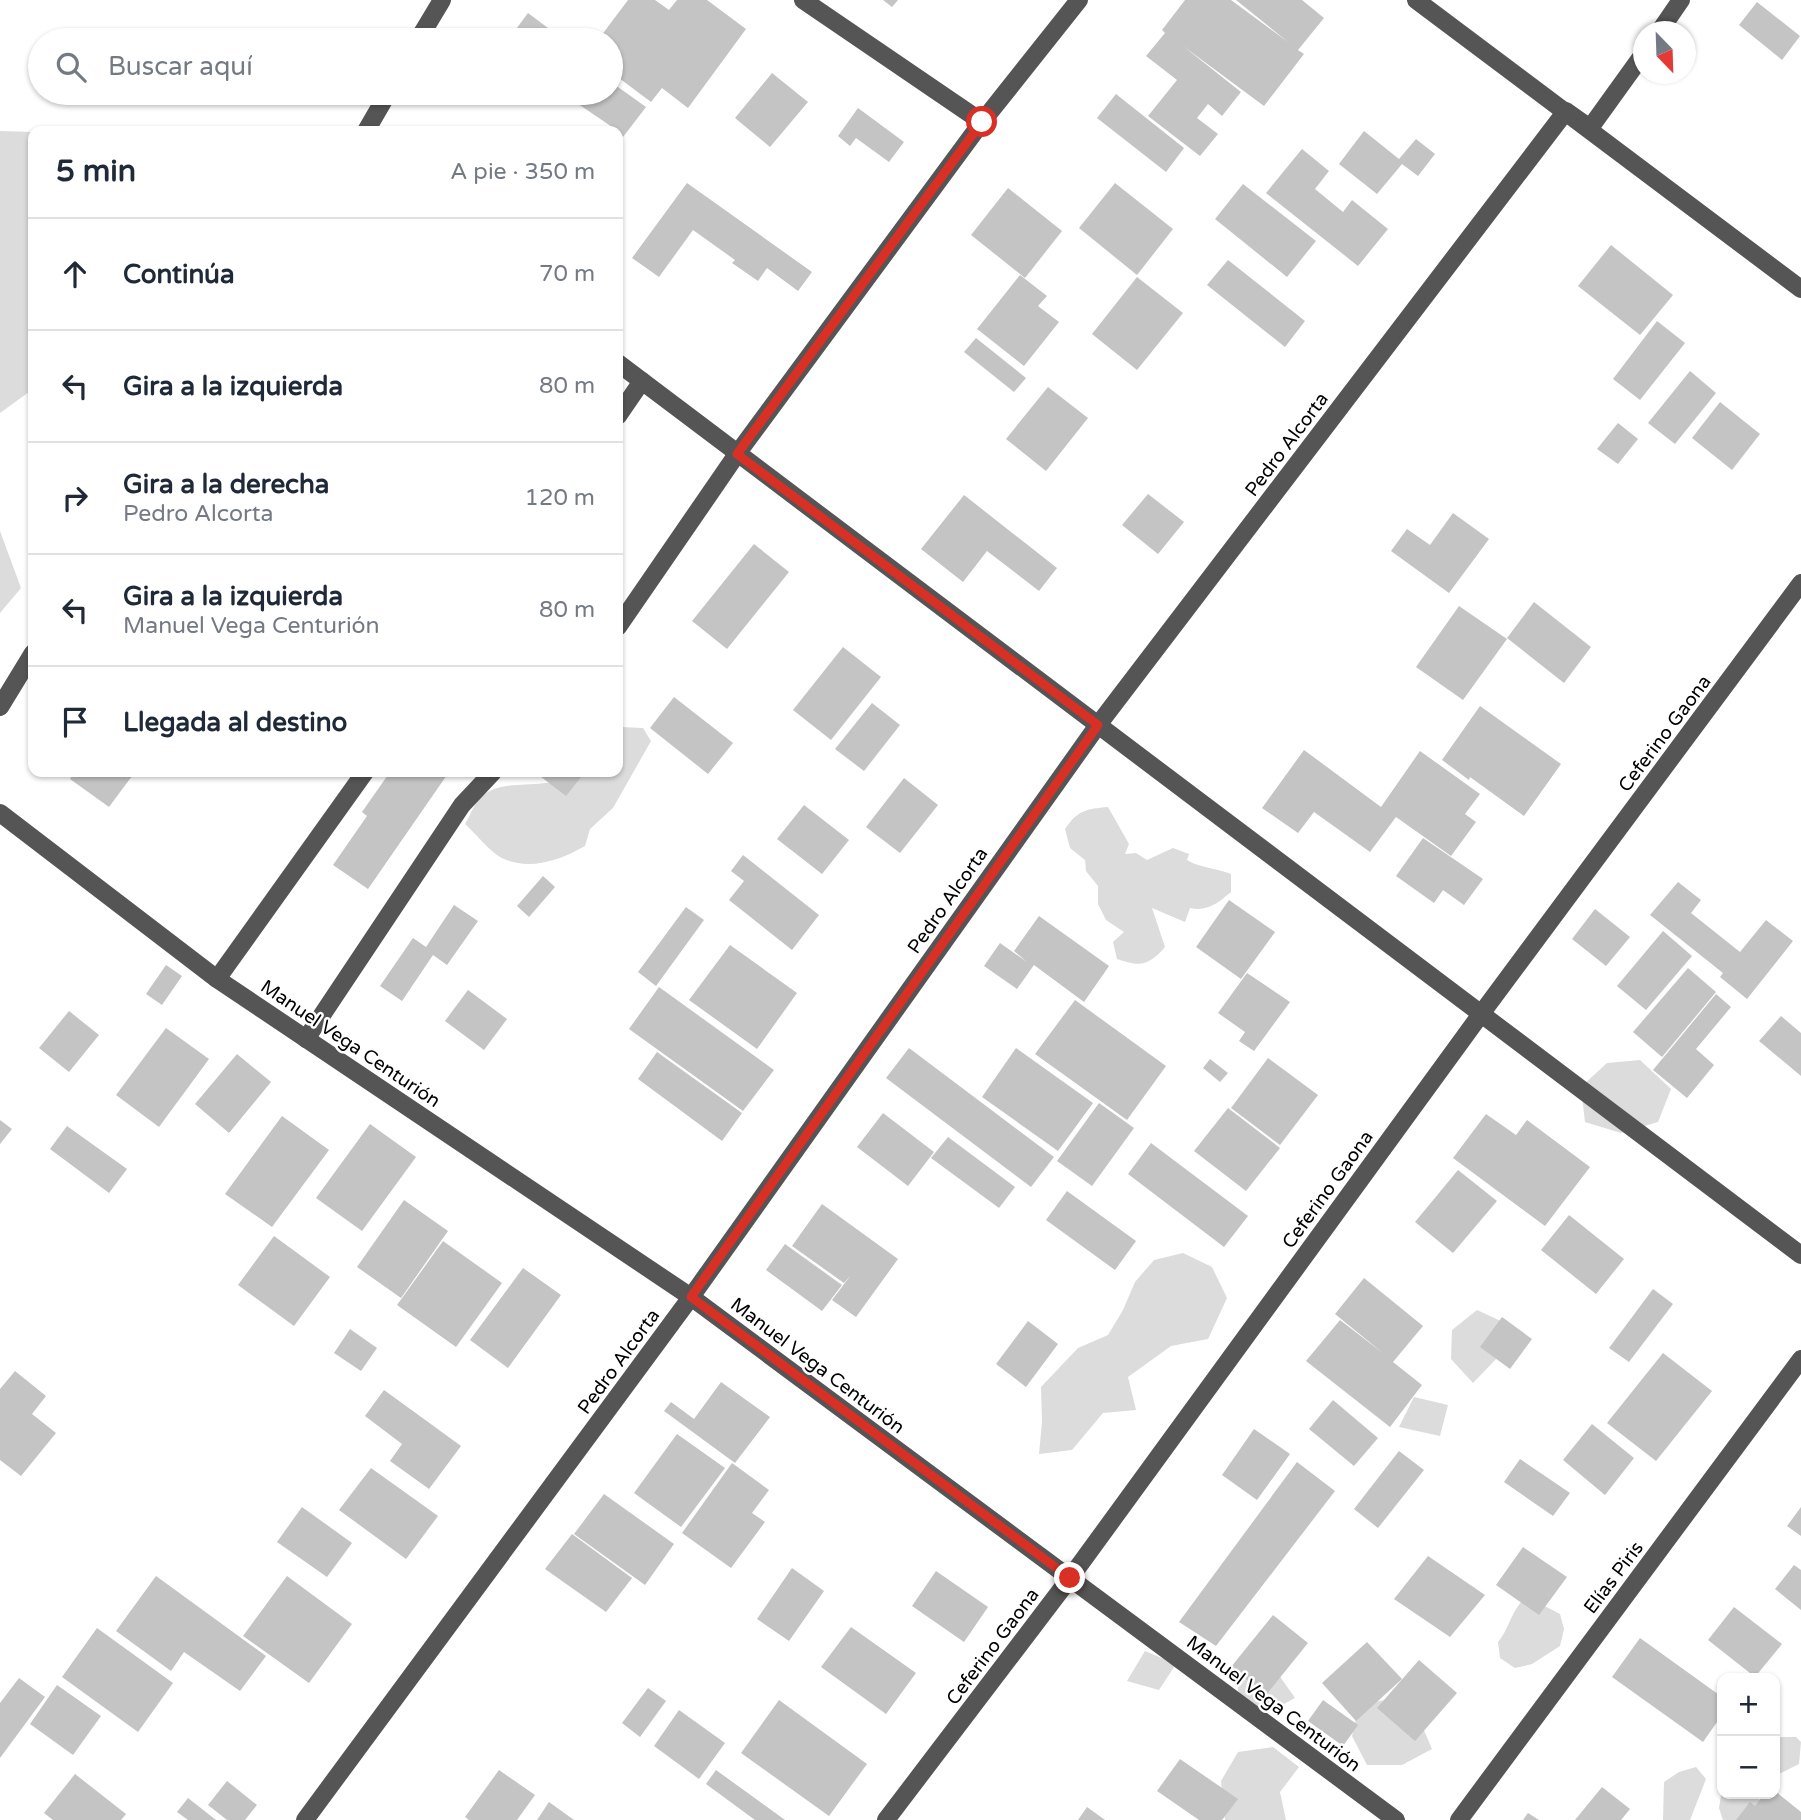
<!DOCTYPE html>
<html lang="es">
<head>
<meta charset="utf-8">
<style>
  :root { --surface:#fff; --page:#f2f2f3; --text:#1f2937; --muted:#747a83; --line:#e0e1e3 }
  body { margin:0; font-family:"Varela Round",sans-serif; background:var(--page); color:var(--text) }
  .controls { position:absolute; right:21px; bottom:21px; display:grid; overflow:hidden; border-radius:14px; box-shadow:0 2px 5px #0004 }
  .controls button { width:63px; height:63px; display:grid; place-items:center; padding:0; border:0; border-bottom:2px solid var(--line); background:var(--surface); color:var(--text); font:35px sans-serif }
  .compass { position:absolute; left:1633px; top:21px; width:63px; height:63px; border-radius:50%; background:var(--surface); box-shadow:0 2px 5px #0004; rotate:157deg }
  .stop { position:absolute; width:21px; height:21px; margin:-16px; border:5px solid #d93025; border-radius:50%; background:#fff }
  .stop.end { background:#d93025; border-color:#fff; box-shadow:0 2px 7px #0008 }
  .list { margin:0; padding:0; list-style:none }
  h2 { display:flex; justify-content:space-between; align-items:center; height:91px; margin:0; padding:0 28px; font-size:30px }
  h2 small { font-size:23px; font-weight:400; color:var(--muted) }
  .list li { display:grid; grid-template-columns:46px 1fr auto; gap:21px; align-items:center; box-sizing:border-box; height:112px; padding:0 28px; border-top:2px solid var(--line) }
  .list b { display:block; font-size:26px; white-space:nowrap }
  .list p { margin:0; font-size:23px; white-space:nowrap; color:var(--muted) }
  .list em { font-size:23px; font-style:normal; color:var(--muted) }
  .icon { flex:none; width:38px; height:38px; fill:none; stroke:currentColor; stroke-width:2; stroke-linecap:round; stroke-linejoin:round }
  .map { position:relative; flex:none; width:1801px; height:1820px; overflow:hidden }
  .search { position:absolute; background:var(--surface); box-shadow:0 2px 5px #0004; left:28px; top:28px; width:595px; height:77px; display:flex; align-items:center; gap:18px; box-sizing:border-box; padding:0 24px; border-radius:38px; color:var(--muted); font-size:26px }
  .panel { position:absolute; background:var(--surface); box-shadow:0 2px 5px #0004; left:28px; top:126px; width:595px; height:651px; border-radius:14px }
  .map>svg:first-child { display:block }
  .green { fill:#dcdcdc }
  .building { fill:#c4c4c4 }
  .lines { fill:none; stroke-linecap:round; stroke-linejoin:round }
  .minor { stroke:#555; stroke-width:18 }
  .route { stroke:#d93025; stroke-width:9 }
  .labels { text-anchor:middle; stroke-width:5; stroke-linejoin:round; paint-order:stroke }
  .street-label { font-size:19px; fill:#000; stroke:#fff }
</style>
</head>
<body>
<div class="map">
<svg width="1801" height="1820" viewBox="0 0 1801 1820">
  <rect width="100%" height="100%" fill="#fff"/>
  <g class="green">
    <polygon points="0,131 33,132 33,389 0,413"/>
    <polygon points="0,531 21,588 0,613"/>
    <path d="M621 727 643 728 651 741 613 808 590 829 585 846C559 861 524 873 497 855 486 847 476 834 465 824 470 816 475 801 483 795 509 776 550 793 574 772H618V730Z"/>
    <path d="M1108 807 1129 844 1125 854 1136 853 1147 860 1173 848 1189 854 1187 860C1200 868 1216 868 1231 874V892C1218 903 1207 912 1190 908L1185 922 1152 908 1165 947C1148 966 1141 967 1117 959L1113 942 1124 932 1106 920 1098 904V886L1086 871 1085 860 1070 848 1065 829C1078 810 1086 809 1108 807Z"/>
    <polygon points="1640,1060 1671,1089 1658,1122 1621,1133 1585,1122 1581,1087 1607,1063"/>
    <polygon points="1183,1253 1212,1267 1227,1298 1208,1339 1171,1346 1128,1377 1136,1410 1103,1413 1072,1450 1039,1454 1042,1422 1041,1387 1078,1348 1108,1335 1123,1310 1135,1282 1154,1260"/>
    <polygon points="1477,1310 1505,1323 1497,1358 1473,1383 1451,1359 1452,1330"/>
    <polygon points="1414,1397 1448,1405 1440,1436 1399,1427"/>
    <path d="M1521 1602H1537L1560 1614 1564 1629 1560 1646 1532 1664 1515 1668 1500 1658 1498 1642C1509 1629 1510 1615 1521 1602Z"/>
    <polygon points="1145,1651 1176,1664 1159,1690 1127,1681"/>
    <polygon points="1267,1658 1295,1698 1267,1713 1239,1696 1234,1663"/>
    <polygon points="1390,1699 1419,1719 1432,1749 1402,1765 1367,1765 1352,1736 1359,1705"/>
    <polygon points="1781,1737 1796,1737 1801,1742 1799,1764 1775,1776 1775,1742"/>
    <polygon points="1273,1747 1299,1767 1280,1792 1286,1820 1225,1820 1221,1781 1238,1752"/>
    <polygon points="1696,1767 1706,1779 1690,1820 1663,1820 1664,1782 1679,1772"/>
    <polygon points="1722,1789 1722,1794 1758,1794 1761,1806 1758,1820 1723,1820 1719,1808"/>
  </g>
  <g class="building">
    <polygon points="628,0 655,0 669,10 677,0 707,0 746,29 688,108 662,88 651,102 611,72 611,40 598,40"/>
    <polygon points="883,0 898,0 892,7"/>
    <polygon points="1185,0 1231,0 1288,42 1236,0 1302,0 1324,18 1298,50 1304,54 1264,106 1183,46 1241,92 1222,116 1208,104 1197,118 1218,134 1200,156 1148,116 1177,80 1146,56 1165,33 1162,30"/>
    <polygon points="1757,2 1800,36 1782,60 1739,25"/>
    <polygon points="528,13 564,40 508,40"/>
    <polygon points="772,73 808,102 770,147 735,118"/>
    <polygon points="611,82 646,107 623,137 618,131 565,95 611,93"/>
    <polygon points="1116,94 1184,148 1166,172 1097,118"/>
    <polygon points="858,108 904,142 889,162 856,138 850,146 838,136"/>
    <polygon points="1364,131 1399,159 1416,139 1435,154 1418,176 1402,164 1377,194 1339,164"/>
    <polygon points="1302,149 1329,171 1315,189 1343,212 1352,200 1388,229 1358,266 1266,193"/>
    <polygon points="687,183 812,272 798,291 767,268 758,281 732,263 735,260 693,230 659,277 632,258"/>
    <polygon points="1115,183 1173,229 1137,275 1079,228"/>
    <polygon points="1243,184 1316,241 1287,277 1215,219"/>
    <polygon points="1008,188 1062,231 1025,278 971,235"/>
    <polygon points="1611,245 1673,295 1640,335 1578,286"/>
    <polygon points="1228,260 1305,321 1285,347 1207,285"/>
    <polygon points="1020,275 1047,296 1038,306 1059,322 1024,366 977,329"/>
    <polygon points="1137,277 1183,313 1137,370 1092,334"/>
    <polygon points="1657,321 1685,343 1640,400 1613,379"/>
    <polygon points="976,338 1026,378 1014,392 964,352"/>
    <polygon points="1690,371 1716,393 1675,444 1648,423"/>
    <polygon points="1048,387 1088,418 1046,471 1006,439"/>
    <polygon points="1720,402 1760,434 1732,470 1692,438"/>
    <polygon points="1618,423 1638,439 1618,464 1597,449"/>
    <polygon points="1148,494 1184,522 1158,554 1122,525"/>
    <polygon points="964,495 1057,568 1039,591 987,551 963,582 921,549"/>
    <polygon points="1453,513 1489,539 1449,593 1391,551 1407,529 1430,545"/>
    <polygon points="754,544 789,572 727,649 692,621"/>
    <polygon points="1534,602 1591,647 1564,683 1507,638"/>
    <polygon points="1459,606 1507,639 1463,700 1416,667"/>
    <polygon points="843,647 881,677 831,740 793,710"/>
    <polygon points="674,697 733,743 708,774 650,728"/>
    <polygon points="872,703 900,725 864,771 835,749"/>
    <polygon points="1480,706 1561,764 1524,816 1470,777 1469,780 1442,760"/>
    <polygon points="1304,750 1381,807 1420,751 1480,794 1465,814 1476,822 1451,856 1396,817 1370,852 1314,812 1298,833 1262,808"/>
    <polygon points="75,772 135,772 109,807 70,779"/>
    <polygon points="390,772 400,775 402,772 449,772 368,889 333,865 367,816 362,812"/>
    <polygon points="538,772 585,772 566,796 536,773"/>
    <polygon points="904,778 938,805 900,853 866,827"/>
    <polygon points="804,805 849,840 822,874 777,839"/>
    <polygon points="1423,838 1483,879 1464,905 1443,890 1434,903 1396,876"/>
    <polygon points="743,855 819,915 792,950 729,900 744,881 731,871"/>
    <polygon points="543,876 555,887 529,917 517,906"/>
    <polygon points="1678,882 1701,900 1691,913 1740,952 1766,920 1793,941 1747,999 1720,977 1723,973 1650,915"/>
    <polygon points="1229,900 1275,932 1241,979 1196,947"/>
    <polygon points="454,905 478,921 447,965 433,955 402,1001 380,986 413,938 426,947"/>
    <polygon points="686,907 704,920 656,986 638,972"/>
    <polygon points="1595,909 1630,937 1606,966 1572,939"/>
    <polygon points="1039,916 1109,966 1084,1002 1034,965 1017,989 984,966 1000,943 1027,962 1014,951"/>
    <polygon points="1663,931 1692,956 1646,1010 1617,986"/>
    <polygon points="730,945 797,993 757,1049 689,1000"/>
    <polygon points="166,965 182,976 162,1005 146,994"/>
    <polygon points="1688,968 1716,992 1662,1057 1633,1032"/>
    <polygon points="1247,973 1290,1002 1254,1051 1239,1041 1245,1032 1218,1013"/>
    <polygon points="659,987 774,1070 743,1111 629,1029"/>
    <polygon points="468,990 507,1019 484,1050 445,1021"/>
    <polygon points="1716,994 1731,1007 1696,1049 1714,1065 1687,1098 1653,1070"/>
    <polygon points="1075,1000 1166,1066 1127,1120 1035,1054"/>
    <polygon points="69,1011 99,1035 69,1072 39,1048"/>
    <polygon points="1781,1016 1801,1033 1801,1076 1759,1041"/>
    <polygon points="166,1028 209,1059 159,1127 116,1095"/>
    <polygon points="909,1048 1054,1157 1031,1187 886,1078"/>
    <polygon points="1016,1048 1093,1103 1058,1151 982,1097"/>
    <polygon points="657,1052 742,1113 722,1141 638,1079"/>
    <polygon points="237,1054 271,1082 229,1133 195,1104"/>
    <polygon points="1268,1058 1318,1095 1280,1145 1231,1108"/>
    <polygon points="1210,1059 1228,1073 1220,1082 1203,1068"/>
    <polygon points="1099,1103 1134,1128 1092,1186 1057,1161"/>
    <polygon points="1228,1108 1280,1148 1246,1191 1194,1151"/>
    <polygon points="883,1113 934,1152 908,1186 857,1147"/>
    <polygon points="1486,1114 1516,1135 1527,1120 1590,1167 1545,1226 1453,1158"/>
    <polygon points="282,1116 329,1150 272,1227 225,1194"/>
    <polygon points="0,1120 12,1129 0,1144"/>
    <polygon points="370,1124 416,1157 362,1231 316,1198"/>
    <polygon points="67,1126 127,1169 109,1193 50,1149"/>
    <polygon points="948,1137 1015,1187 999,1208 931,1158"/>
    <polygon points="1151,1143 1248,1216 1224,1247 1128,1174"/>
    <polygon points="1458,1170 1497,1201 1453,1253 1415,1222"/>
    <polygon points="1067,1191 1136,1241 1115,1270 1046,1220"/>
    <polygon points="404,1200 448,1231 401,1298 357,1267"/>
    <polygon points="822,1204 898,1259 856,1317 832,1300 851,1275 844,1283 792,1246"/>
    <polygon points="1569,1215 1624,1259 1596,1294 1541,1250"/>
    <polygon points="274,1236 330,1277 294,1326 238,1285"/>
    <polygon points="443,1241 502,1283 456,1347 397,1305"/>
    <polygon points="785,1244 842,1285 822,1311 766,1270"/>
    <polygon points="523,1268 561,1295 508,1368 470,1340"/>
    <polygon points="1364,1278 1423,1326 1393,1362 1422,1385 1390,1427 1306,1361 1340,1320 1384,1354 1335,1314"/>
    <polygon points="1653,1289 1673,1304 1629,1362 1609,1348"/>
    <polygon points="1502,1317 1532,1339 1510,1369 1480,1347"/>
    <polygon points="1028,1321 1058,1344 1026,1387 996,1364"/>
    <polygon points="350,1329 377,1348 361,1371 334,1353"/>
    <polygon points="1663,1353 1712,1391 1656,1461 1607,1423"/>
    <polygon points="15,1371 46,1396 32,1414 56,1433 21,1476 0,1460 0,1389"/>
    <polygon points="721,1382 770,1417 735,1463 664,1411 671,1402 694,1419"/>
    <polygon points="384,1390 461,1446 429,1489 390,1461 402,1444 365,1416"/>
    <polygon points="1333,1400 1378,1438 1354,1466 1309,1429"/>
    <polygon points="1592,1424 1634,1458 1605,1495 1563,1460"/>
    <polygon points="1254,1429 1290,1454 1257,1500 1222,1475"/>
    <polygon points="677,1434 725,1468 681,1527 634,1493"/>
    <polygon points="1399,1451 1424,1470 1378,1528 1354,1509"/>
    <polygon points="1520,1459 1570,1493 1553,1516 1504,1482"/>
    <polygon points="1297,1462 1335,1491 1216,1646 1179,1622"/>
    <polygon points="732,1463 769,1490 752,1513 765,1522 731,1568 682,1533"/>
    <polygon points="371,1468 438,1516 406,1559 339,1510"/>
    <polygon points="604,1494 674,1544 645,1585 574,1534"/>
    <polygon points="302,1507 352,1543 327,1577 277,1542"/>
    <polygon points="1801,1507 1801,1536 1787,1526"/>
    <polygon points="572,1534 632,1578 606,1612 545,1569"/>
    <polygon points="1523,1547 1567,1577 1539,1615 1496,1585"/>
    <polygon points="1428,1556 1485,1595 1450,1637 1394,1599"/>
    <polygon points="1794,1565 1801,1570 1801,1610 1775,1589"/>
    <polygon points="792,1568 824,1591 789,1641 757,1619"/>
    <polygon points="936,1571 988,1607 964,1642 912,1606"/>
    <polygon points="156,1576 266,1656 240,1691 184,1652 171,1671 116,1631"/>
    <polygon points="287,1576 352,1624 309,1683 243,1636"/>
    <polygon points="1734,1607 1782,1644 1755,1677 1708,1640"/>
    <polygon points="1273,1615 1308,1643 1266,1695 1231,1667"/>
    <polygon points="851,1627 916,1673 886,1714 821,1667"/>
    <polygon points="97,1628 173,1683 138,1732 62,1677"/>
    <polygon points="1640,1638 1722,1697 1722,1715 1703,1742 1612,1677"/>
    <polygon points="1367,1642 1402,1679 1356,1721 1322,1683"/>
    <polygon points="1419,1660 1457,1693 1415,1741 1377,1708"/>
    <polygon points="19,1678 45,1697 0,1758 0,1703"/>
    <polygon points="57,1685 101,1716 73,1755 30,1724"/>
    <polygon points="648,1688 666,1701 640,1737 622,1723"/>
    <polygon points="779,1700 867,1764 829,1816 741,1753"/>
    <polygon points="1323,1700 1358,1725 1343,1746 1308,1721"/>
    <polygon points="679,1710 725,1743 699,1779 654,1746"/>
    <polygon points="1180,1759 1238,1799 1222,1820 1199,1820 1157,1791"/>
    <polygon points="499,1770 535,1795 517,1820 469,1820 465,1817"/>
    <polygon points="716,1770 785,1820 755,1820 706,1784"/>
    <polygon points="75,1774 126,1814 121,1820 53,1820 44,1813"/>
    <polygon points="227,1781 257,1805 245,1820 227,1820 208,1805"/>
    <polygon points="1602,1787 1630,1809 1621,1820 1575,1820"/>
    <polygon points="1775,1791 1801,1812 1801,1820 1736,1820 1750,1802 1755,1806 1764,1794 1775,1794"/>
    <polygon points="188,1798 216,1820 188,1820 177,1812"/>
    <polygon points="549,1802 574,1820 537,1820"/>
    <polygon points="1087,1807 1105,1820 1078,1820"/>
    <polygon points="1528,1813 1539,1820 1523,1820"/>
  </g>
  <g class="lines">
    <g class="minor">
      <polyline points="803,0 982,122"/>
      <polyline points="1416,0 1801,289"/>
      <polyline points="1659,32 1681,0"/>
      <polyline points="418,40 442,0"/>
      <polyline points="366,131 388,93"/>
      <polyline points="618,363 1801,1255"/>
      <polyline points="618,416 642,381"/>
      <polyline points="618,627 737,454 982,122 1079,0"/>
      <polyline points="0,707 33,653"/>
      <polyline points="0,813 217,979 691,1297 1396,1820"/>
      <polyline points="217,979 365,772"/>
      <polyline points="306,1039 462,805 493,772"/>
      <polyline points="305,1820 691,1297 1098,725 1566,111 1590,128 1644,53"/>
      <polyline points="886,1820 1070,1578 1481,1014 1801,583"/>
      <polyline points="1459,1820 1801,1359"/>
    </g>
  </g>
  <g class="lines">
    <polyline class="route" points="982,122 737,454 1098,725 691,1297 1070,1578"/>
  </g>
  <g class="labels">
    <g class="street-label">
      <text transform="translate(1286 444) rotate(-53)" y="7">Pedro Alcorta</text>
      <text transform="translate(1664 733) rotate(-53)" y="7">Ceferino Gaona</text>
      <text transform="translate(947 900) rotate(-55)" y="7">Pedro Alcorta</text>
      <text transform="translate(351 1043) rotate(34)" y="7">Manuel Vega Centurión</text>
      <text transform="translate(1327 1189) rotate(-54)" y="7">Ceferino Gaona</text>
      <text transform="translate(618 1361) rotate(-54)" y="7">Pedro Alcorta</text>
      <text transform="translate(818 1365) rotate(37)" y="7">Manuel Vega Centurión</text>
      <text transform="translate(1613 1577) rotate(-53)" y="7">Elías Piris</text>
      <text transform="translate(992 1646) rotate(-53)" y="7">Ceferino Gaona</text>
      <text transform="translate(1274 1703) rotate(37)" y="7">Manuel Vega Centurión</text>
    </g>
  </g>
</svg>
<div class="controls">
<button>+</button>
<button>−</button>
</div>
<svg class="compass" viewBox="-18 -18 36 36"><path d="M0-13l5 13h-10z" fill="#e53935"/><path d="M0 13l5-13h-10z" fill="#747a83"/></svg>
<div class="stop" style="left:982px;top:122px"></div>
<div class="stop end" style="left:1070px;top:1578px"></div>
<div class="search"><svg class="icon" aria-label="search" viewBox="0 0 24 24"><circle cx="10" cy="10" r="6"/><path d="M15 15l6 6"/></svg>Buscar aquí</div>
<section class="panel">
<h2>5 min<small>A pie · 350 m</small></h2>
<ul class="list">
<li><svg class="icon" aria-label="ahead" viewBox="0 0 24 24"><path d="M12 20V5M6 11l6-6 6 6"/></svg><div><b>Continúa</b></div><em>70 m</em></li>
<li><svg class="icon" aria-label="left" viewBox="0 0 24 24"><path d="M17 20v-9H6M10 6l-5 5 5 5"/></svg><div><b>Gira a la izquierda</b></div><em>80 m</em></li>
<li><svg class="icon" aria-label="right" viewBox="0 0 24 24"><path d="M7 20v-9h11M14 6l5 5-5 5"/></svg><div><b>Gira a la derecha</b><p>Pedro Alcorta</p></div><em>120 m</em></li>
<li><svg class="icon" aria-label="left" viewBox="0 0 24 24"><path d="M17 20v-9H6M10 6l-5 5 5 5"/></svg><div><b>Gira a la izquierda</b><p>Manuel Vega Centurión</p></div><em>80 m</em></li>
<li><svg class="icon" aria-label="arrive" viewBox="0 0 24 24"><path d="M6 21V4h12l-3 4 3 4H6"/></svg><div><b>Llegada al destino</b></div></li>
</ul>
</section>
</div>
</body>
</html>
